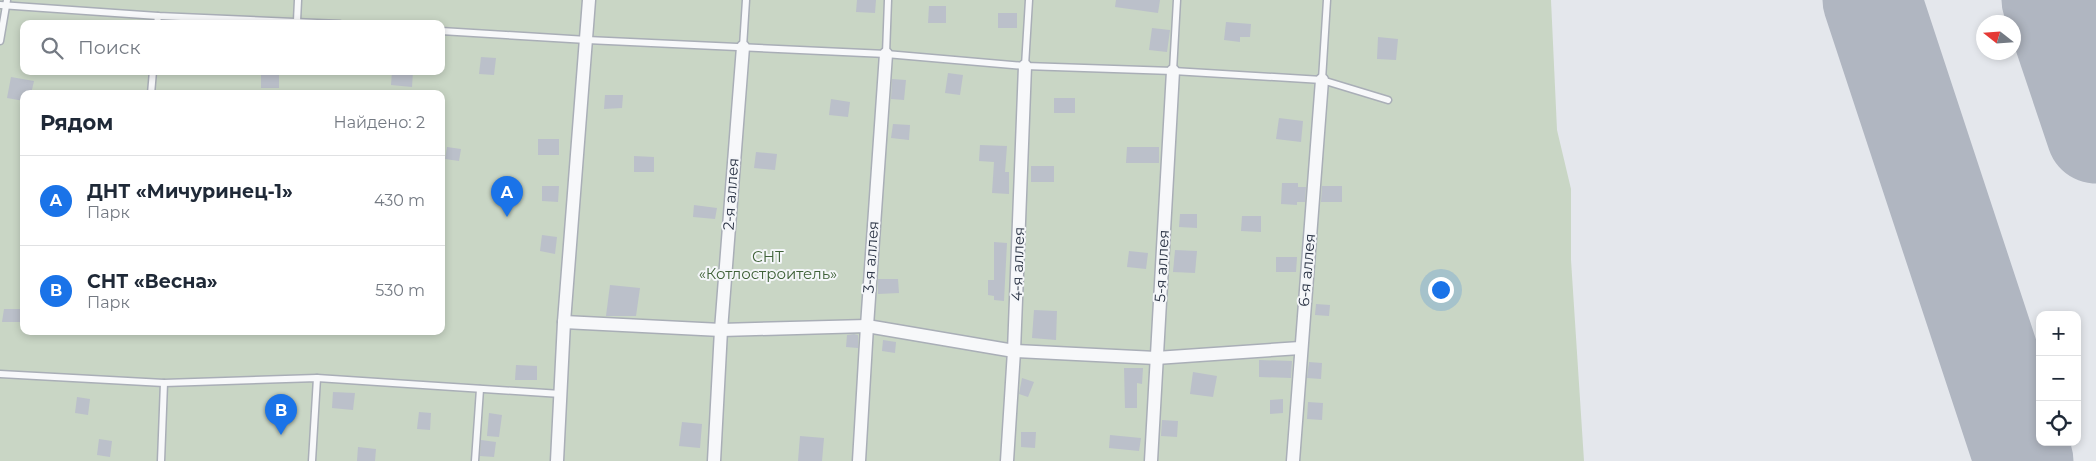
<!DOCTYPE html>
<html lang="ru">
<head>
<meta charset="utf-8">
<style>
  :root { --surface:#fff; --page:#f2f2f3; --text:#1f2937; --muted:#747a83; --line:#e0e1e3; --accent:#1a73e8 }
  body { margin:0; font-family:Montserrat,sans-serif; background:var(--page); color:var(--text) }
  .controls { position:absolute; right:15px; bottom:15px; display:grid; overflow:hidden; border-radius:10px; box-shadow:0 2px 8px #0003 }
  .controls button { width:45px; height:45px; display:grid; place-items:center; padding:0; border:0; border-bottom:1px solid var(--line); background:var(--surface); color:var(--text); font:25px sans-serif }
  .compass { position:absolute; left:1976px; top:15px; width:45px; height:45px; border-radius:50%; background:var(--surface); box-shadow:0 2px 8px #0003; rotate:287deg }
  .you { position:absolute; left:1440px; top:289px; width:18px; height:18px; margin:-12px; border:4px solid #fff; border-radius:50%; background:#1a73e8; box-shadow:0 0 0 8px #1a73e833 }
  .badge { display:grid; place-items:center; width:32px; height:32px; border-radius:50%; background:var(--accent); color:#fff; font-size:16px; font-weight:700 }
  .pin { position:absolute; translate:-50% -41px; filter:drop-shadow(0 1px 2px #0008) }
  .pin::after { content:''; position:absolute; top:26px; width:18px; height:15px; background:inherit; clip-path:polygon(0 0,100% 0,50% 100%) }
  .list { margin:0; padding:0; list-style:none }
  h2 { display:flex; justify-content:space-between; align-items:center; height:65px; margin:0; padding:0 20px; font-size:21px }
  h2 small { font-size:16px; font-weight:400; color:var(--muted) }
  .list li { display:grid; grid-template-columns:32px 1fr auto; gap:15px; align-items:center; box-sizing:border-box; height:90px; padding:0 20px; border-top:1px solid var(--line) }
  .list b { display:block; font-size:19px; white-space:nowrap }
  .list p { margin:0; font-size:16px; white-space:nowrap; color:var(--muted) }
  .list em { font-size:16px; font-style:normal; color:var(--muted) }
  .icon { flex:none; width:28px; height:28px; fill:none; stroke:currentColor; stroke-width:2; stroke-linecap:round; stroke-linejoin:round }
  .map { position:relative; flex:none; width:2096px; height:461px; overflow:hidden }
  .search { position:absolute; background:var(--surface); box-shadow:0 2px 8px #0003; left:20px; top:20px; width:425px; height:55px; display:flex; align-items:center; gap:12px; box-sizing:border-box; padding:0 18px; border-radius:10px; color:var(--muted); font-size:19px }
  .panel { position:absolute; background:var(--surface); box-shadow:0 2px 8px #0003; left:20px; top:90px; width:425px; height:245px; border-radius:10px }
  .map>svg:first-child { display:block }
  .green { fill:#c9d6c5; fill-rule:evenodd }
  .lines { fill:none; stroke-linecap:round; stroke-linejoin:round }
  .runway { stroke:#b0b6c1; stroke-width:99 }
  .building { fill:#bbc0ca }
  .service-casing { stroke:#a9aeb7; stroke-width:9 }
  .minor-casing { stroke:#a9aeb7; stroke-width:15 }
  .service { stroke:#f7f8fa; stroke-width:6 }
  .minor { stroke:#f7f8fa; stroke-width:12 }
  .labels { text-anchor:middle; stroke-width:4; stroke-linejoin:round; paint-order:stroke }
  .street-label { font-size:15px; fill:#2b3445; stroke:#f4f6f9 }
  .park-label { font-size:15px; fill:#3f6138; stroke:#f4f6f9 }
</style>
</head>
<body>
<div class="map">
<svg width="2096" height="461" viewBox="0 0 2096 461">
  <rect width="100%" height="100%" fill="#e4e7ec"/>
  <path class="green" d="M0 0H1551L1557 130 1571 189V260L1584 461H0ZM24 24H441V71H24ZM24 94H441V331H24Z"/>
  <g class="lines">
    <g class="runway">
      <polyline points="1872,0 2024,461"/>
      <polyline points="2051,0 2096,134"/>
    </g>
  </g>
  <g class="building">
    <polygon points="857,0 876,0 875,13 856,12"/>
    <polygon points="1116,0 1160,0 1158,13 1115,7"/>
    <polygon points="929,6 946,6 946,23 928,23"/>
    <rect x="998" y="13" width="19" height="15"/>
    <polygon points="1226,22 1251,24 1250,37 1240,37 1240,42 1224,40"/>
    <polygon points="1152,28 1170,30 1167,52 1149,50"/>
    <polygon points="1378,37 1398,39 1396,60 1377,59"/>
    <polygon points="481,57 496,58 494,75 479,74"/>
    <rect x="261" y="71" width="18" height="17"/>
    <polygon points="392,71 413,71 412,87 391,85"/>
    <polygon points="948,73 963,75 960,95 945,93"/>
    <polygon points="11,77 34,81 31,94 24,94 24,101 7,98"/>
    <polygon points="892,79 906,80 904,100 891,99"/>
    <polygon points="605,95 623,95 622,108 604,109"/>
    <rect x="1054" y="98" width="21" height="15"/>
    <polygon points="831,99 850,102 848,117 829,115"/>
    <polygon points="1279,118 1303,121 1301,142 1276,139"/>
    <polygon points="893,124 910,125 909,140 891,138"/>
    <rect x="538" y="139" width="21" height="16"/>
    <polygon points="980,145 1007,146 1005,172 1009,172 1009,194 992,193 994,162 979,161"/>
    <polygon points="447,147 461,149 459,161 445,159"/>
    <polygon points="1127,147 1159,147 1159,163 1126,163"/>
    <polygon points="756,152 777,154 775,170 754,168"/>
    <polygon points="634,156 654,157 654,172 634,172"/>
    <rect x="1031" y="166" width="23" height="16"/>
    <polygon points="1282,183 1298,183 1298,187 1306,187 1305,202 1297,202 1297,205 1281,204"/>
    <polygon points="542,186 559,186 558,202 542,201"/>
    <polygon points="1322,186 1342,186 1342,202 1321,202"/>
    <polygon points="694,205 717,208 715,219 693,217"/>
    <polygon points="1180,214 1197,214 1197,228 1179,227"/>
    <polygon points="1242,216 1261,216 1261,232 1241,231"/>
    <polygon points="542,235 557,237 555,254 540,251"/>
    <polygon points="994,242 1007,243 1004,301 994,300 994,296 988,295 988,280 994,280"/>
    <polygon points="1175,250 1197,251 1195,273 1173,272"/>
    <polygon points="1129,251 1148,253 1146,269 1127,267"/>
    <polygon points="1276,257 1297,257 1296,272 1276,272"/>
    <polygon points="878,279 898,279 899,293 878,294"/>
    <polygon points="610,285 640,288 636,316 606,316"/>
    <polygon points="1316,304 1330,305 1329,316 1315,315"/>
    <polygon points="4,309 24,309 23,322 2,322"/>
    <polygon points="1034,310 1057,311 1056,340 1032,338"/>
    <polygon points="854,334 858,335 858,348 846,347 847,335"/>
    <polygon points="883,340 896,342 895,353 882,351"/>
    <polygon points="1259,360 1292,361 1291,378 1259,377"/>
    <polygon points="1309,362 1322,363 1321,379 1307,378"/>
    <polygon points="516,365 537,366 537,380 515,380"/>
    <polygon points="1124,368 1143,368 1142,384 1137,383 1137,408 1125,408"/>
    <polygon points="1193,372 1217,376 1213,397 1190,394"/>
    <polygon points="1022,378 1034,382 1028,397 1019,394"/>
    <polygon points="333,392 355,393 353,410 332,408"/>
    <polygon points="77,397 90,399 88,415 75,413"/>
    <polygon points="1283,399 1283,413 1270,414 1270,400"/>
    <polygon points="1308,402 1323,403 1322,420 1307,419"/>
    <polygon points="419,412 431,413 430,430 417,429"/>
    <polygon points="489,413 502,415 499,437 487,436"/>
    <polygon points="1162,420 1178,421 1177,437 1161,436"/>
    <polygon points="682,422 702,424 700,448 679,446"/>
    <polygon points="1021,432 1036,432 1035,448 1021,447"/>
    <polygon points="1110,435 1141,438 1139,451 1109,448"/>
    <polygon points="800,436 824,438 822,461 798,461"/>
    <polygon points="99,439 112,441 110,457 97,455"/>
    <polygon points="481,440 496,442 494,457 480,456"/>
    <polygon points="358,447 376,449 375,461 357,461"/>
  </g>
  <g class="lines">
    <defs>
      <g id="service">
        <polyline points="0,5 158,16 340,24"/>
        <polyline points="297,21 298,0"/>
        <polyline points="157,24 158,16"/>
        <polyline points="441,31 587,40 886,54 1025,66 1173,71 1322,80 1388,100"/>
        <polyline points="0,41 7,0"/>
        <polyline points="743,47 746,0"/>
        <polyline points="886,54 888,0"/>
        <polyline points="1025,66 1029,0"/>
        <polyline points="1173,71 1177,0"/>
        <polyline points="1322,80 1327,0"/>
        <polyline points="151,94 153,71"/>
        <polyline points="0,374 164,383 317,378 561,394"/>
        <polyline points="161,461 164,383"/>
        <polyline points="312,461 317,378"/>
        <polyline points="475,461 480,389"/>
      </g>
      <g id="minor">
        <polyline points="564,322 721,330 867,326 1014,351 1156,358 1300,348"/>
        <polyline points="557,461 564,322 589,0"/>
        <polyline points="714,461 721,330 743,47"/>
        <polyline points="859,461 867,326 886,54"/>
        <polyline points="1007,461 1014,351 1025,66"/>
        <polyline points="1151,461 1173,71"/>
        <polyline points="1293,461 1322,80"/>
      </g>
    </defs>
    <use href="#service" class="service-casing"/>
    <use href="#minor" class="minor-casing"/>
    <use href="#service" class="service"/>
    <use href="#minor" class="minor"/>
  </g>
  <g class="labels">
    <g class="street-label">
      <text transform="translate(731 194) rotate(-86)" y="5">2-я аллея</text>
      <text transform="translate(871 257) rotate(-86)" y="5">3-я аллея</text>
      <text transform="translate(1018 264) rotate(-88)" y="5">4-я аллея</text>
      <text transform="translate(1162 266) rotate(-87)" y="5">5-я аллея</text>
      <text transform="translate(1307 270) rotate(-85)" y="5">6-я аллея</text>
    </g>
    <g class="park-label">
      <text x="768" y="262">СНТ<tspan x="768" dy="17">«Котлостроитель»</tspan></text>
    </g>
  </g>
</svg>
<div class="controls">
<button>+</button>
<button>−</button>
<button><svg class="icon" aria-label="locate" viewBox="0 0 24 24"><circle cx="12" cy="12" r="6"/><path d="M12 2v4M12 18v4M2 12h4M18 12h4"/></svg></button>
</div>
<svg class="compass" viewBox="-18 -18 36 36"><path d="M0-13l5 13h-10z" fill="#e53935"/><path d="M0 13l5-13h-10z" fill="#747a83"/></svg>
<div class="you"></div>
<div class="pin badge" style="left:507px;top:217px">A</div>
<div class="pin badge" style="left:281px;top:435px">B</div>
<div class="search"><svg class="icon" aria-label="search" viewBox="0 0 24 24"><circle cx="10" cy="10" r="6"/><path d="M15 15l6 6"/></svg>Поиск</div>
<section class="panel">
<h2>Рядом<small>Найдено: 2</small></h2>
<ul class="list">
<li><span class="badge">A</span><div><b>ДНТ «Мичуринец-1»</b><p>Парк</p></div><em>430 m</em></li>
<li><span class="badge">B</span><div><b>СНТ «Весна»</b><p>Парк</p></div><em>530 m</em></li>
</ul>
</section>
</div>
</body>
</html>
